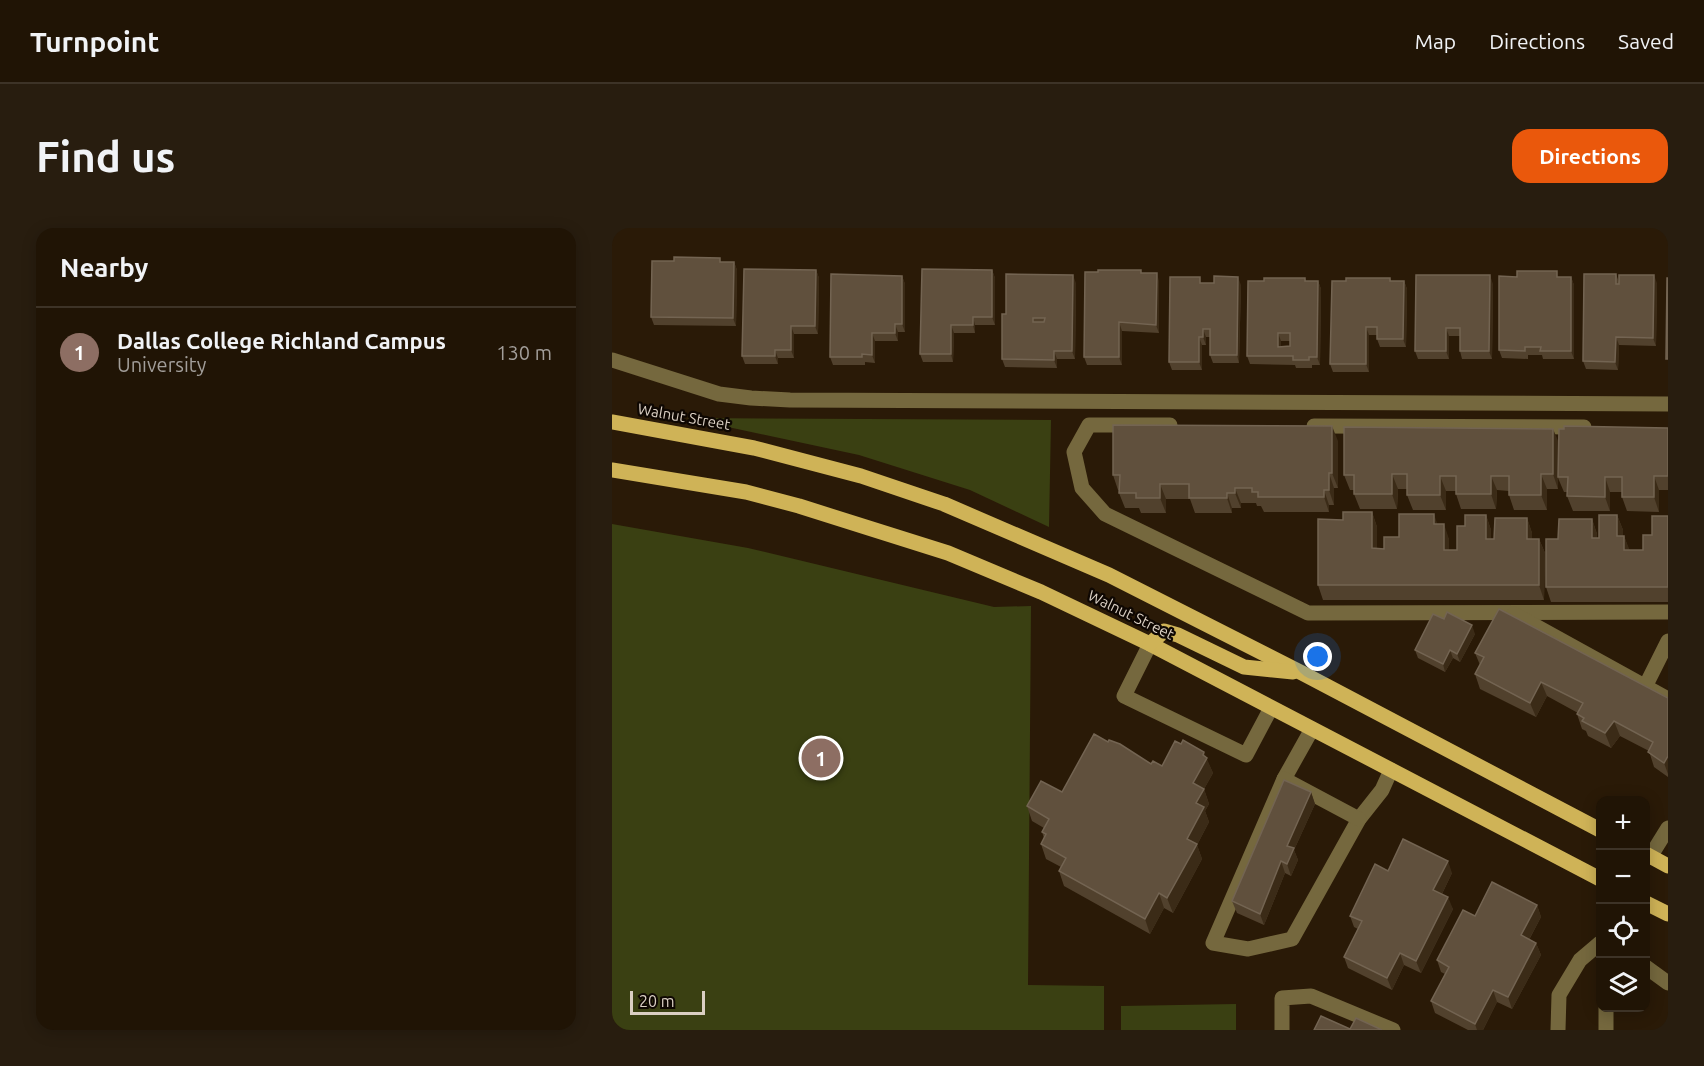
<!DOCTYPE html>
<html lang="en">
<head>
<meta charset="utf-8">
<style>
  :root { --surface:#201405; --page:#281d0f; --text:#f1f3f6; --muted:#a29e9a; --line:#3d3327; --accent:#ea580c }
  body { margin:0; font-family:Ubuntu,sans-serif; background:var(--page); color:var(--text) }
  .controls { position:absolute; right:18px; bottom:18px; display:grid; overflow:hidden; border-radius:12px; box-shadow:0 3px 15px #0003 }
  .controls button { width:54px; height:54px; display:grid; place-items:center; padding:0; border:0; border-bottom:2px solid var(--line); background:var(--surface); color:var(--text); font:30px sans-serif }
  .scale { position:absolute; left:18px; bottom:15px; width:75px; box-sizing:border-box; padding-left:6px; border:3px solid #dacfc3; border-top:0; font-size:16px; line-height:21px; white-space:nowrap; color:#dacfc3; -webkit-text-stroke:4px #0e0702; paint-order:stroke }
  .you { position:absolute; left:706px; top:429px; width:21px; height:21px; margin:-15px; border:4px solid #fff; border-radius:50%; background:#1a73e8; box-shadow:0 0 0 9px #1a73e833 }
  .badge { display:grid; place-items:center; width:39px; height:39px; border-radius:50%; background:var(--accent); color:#fff; font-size:20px; font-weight:700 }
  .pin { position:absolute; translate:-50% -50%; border:3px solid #fff; box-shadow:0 2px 6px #0006 }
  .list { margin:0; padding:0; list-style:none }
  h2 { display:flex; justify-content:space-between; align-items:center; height:78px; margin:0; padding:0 24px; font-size:26px }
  h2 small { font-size:20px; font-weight:400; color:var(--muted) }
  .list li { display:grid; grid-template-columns:39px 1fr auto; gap:18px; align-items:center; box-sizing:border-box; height:90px; padding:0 24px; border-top:2px solid var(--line) }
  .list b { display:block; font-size:22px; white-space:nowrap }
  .list p { margin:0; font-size:20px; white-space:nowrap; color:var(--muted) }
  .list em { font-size:20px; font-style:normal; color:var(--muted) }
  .icon { flex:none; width:33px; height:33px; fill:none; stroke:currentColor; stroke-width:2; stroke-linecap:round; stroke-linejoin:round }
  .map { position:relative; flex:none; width:1056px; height:802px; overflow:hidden; border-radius:18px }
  header { display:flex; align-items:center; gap:36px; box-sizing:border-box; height:84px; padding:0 30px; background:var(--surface); border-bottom:2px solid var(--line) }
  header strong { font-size:28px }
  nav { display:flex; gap:33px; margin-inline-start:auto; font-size:21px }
  .intro { display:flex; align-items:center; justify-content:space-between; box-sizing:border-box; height:144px; padding:0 36px }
  h1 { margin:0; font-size:42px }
  .button { padding:15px 27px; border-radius:18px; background:var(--accent); color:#fff; font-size:21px; font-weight:700 }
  main { display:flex; gap:36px; padding:0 36px }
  aside { flex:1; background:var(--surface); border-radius:18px; box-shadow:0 3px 15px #0003 }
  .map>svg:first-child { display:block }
  .green { fill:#3a4012 }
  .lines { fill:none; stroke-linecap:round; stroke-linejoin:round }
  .minor { stroke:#75683e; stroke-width:15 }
  .major { stroke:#cfb357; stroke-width:15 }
  .wall { fill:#51412d; fill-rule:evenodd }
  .shaded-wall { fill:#3b2b17 }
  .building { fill:#60503d; stroke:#736452; stroke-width:1.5; fill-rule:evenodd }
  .labels { text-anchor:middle; stroke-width:4.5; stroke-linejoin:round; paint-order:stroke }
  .street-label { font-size:15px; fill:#dacfc3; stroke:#0e0702 }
</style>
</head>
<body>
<header>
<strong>Turnpoint</strong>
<nav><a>Map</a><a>Directions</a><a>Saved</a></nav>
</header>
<div class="intro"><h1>Find us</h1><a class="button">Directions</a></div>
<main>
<aside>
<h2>Nearby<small></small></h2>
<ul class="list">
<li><span class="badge" style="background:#8d6e63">1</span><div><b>Dallas College Richland Campus</b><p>University</p></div><em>130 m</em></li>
</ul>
</aside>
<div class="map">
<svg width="1056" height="802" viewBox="0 0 1056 802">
  <rect width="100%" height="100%" fill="#2a1a07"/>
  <g class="green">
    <polygon points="74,190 439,192 437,299 358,262 247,227"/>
    <polygon points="0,296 136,320 382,379 419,378 416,757 492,758 492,802 0,802"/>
    <polygon points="624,776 624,802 509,802 509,778"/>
  </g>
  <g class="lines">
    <g class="minor">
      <polyline points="0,132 107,166 139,170 178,172 1056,176"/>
      <polyline points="558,197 477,197 462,224 470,260 493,286 696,385 1056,384"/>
      <polyline points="702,198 972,199"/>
      <polyline points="902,386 1056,471"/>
      <polyline points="538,416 512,468 634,527 659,480"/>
      <polyline points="1033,459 1056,413"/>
      <polyline points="700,501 672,551 601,715 636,721 680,711 747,591 770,562 779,542"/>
      <polyline points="672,551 747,591"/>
      <polyline points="1038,629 1056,600"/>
      <polyline points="1034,739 1056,755"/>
      <polyline points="994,780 994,802"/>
      <polyline points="670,802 670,770 699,768 781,802"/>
      <polyline points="946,802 947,767 968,732 988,715"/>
    </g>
    <g class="major">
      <polyline points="0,194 142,220 249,248 332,276 497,347 690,445 988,602"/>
      <polyline points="0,242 134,264 187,278 336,325 429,364 538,416 988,651"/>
      <polyline points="538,416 552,403 566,407 632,439 681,444"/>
      <polyline points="1034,626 1056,638"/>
      <polyline points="1034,675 1056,686"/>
    </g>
  </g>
  <g class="wall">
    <polygon points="109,34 122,34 125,42 124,98 42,97 39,89"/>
    <polygon points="204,42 207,50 206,106 182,106 182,130 166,130 166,136 133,136 130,128"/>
    <polygon points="380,42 383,50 383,97 363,97 363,105 342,105 341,134 311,134 308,126"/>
    <polygon points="530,45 547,53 547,105 510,103 510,137 475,137 472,129"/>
    <polygon points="1004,46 1007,54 1045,55 1044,118 1007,117 1006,142 974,141 971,133"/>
    <polygon points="290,48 293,56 293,104 286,104 286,113 263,113 263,135 253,134 253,137 221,137 218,129"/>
    <polygon points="947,49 959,49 962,57 962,131 931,131 930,127 916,127 916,131 890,130 887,122"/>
    <path d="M693 50 694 53H706L709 61 708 137H700V140H684L683 137 638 136 635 128 652 53ZM669 113H678V118L669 119Z"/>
    <polygon points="778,50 779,53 792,53 795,61 794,119 768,119 765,111 765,107 757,107 757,144 721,144 718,136 734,53"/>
    <polygon points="464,55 463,131 445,131 445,140 393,139 390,131 394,86"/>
    <polygon points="591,55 629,57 627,135 601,135 598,127 598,109 594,109 594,117 590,117 590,142 560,142 557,134"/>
    <polygon points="881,56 880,131 850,131 848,123 848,108 837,108 837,131 806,131 803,123"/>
    <polygon points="1056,200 1056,262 1047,262 1047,284 1015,283 1010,269 1010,264 998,264 998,283 961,283 955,268 956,264 952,264 946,250 946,261 935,261 935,282 902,282 897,267 897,263 885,262 884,281 849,281 844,266 844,263 834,263 834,282 801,282 795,267 795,261 786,261 785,281 748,281 742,266 742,262 738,262 732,247"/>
    <polygon points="726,213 726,260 722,260 722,277 717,277 717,284 652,284 649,278 645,278 644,275 629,275 629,280 620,280 620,285 583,285 578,271 554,271 554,285 529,285 527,280 513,280 507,265 507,262 506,262 501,247"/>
    <polygon points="760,284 765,299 765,320 772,321 787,309 825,296 837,311 837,322 845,322 853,298 874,287 879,302 879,311 882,311 915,290 920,305 920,311 927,311 933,325 932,372 711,372 706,357 731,292"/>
    <polygon points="1005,287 1011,302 1011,308 1012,308 1017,322 1031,322 1040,307 1056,288 1056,374 939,374 934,359 946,311 980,291 985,306 985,310 987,310"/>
    <polygon points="863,406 848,434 841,430 833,444 806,430 803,422"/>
    <polygon points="863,425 1056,470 1056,549 1042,539 1037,523 1008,508 999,520 976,508 974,503 970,501 965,486 966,485 935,468 924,489 868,461 863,446 868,437"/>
    <polygon points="496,514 539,536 550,538 594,530 601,545 592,561 597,576 593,583 597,594 585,617 590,631 561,685 552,680 538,706 452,658 447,643 449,639 434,631 429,616 432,610 430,604 432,600 420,593 415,578 450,564"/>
    <polygon points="699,564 703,576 682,622 686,632 679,648 673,645 652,697 625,685 620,673"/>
    <polygon points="776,643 840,645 830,666 841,681 809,745 792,737 780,762 736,740 732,729 746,701 742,699 738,688"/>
    <polygon points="925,677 929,689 917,712 924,715 929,727 900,781 885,774 871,802 856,802 823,785 819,773 833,746 829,744 825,732 863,688"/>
  </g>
  <g class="shaded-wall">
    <polygon points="122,34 125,42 124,98 121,90"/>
    <polygon points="204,42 207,50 206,106 203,98"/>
    <polygon points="380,42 383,50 383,97 380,89"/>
    <polygon points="545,45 547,53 547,105 544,97"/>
    <polygon points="461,47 464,55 463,131 460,123"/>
    <polygon points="878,47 881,56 880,131 877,123"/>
    <polygon points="1042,47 1045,55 1044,118 1041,110"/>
    <polygon points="290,48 293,56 293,104 290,96"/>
    <polygon points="626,49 629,57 627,135 625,127"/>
    <polygon points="959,49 962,57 962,131 959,123"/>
    <polygon points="706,53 709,61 708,137 705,129"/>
    <polygon points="792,53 795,61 794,119 791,111"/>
    <polygon points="361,89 363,97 363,105 361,97"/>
    <polygon points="507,94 510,103 510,137 507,129"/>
    <polygon points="283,96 286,104 286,113 283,105"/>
    <polygon points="339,97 342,105 341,134 339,126"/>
    <polygon points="179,98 182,106 182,130 179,122"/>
    <polygon points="754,99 757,107 757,144 754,136"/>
    <polygon points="834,100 837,108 837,131 834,123"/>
    <polygon points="591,101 594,109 594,117 591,109"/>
    <polygon points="260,105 263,113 263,135 260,127"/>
    <polygon points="666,105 669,113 669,127 666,119"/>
    <polygon points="587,109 590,117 590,142 587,134"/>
    <polygon points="1004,109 1007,117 1006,142 1003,134"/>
    <polygon points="163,122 166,130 166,136 163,128"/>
    <polygon points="442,123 445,131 445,140 442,132"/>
    <polygon points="720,198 726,213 726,260 720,245"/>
    <polygon points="941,201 947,215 946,261 941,246"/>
    <polygon points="717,245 722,260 722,277 717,262"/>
    <polygon points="780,246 786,261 785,281 780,266"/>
    <polygon points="929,246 935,261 935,282 929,267"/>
    <polygon points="828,248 834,263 834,282 828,267"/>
    <polygon points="879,248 885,262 884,281 879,266"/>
    <polygon points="1042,248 1047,262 1047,284 1042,269"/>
    <polygon points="993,249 998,264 998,283 993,269"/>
    <polygon points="548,256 554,271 554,285 548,270"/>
    <polygon points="623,260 629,275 629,280 623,265"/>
    <polygon points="712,262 717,277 717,284 712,269"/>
    <polygon points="615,265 620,280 620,285 615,270"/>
    <polygon points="760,284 765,299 765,335 760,320"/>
    <polygon points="822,286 827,301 822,296"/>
    <polygon points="874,287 879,302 879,326 874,311"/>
    <polygon points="1005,287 1011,302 1011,323 1005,308"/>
    <polygon points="915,290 920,305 920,325 915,311"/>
    <polygon points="980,291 985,306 985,325 980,310"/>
    <polygon points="832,296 837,311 837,337 832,322"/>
    <polygon points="1012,308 1018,323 1012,322"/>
    <polygon points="927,311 933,325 932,372 927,357"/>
    <polygon points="860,397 863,406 848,434 845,426"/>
    <polygon points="838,422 841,430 833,444 831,436"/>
    <polygon points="929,454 935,468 924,489 918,475"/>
    <polygon points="1002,493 1008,508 999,520 993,505"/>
    <polygon points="592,524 601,545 592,561 597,576 593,583 597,594 585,617 590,631 561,685 555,670 584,575 581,555"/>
    <polygon points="1056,528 1056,546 1052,535"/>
    <polygon points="699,564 703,576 682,622 686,632 679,648 675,636 675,618"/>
    <polygon points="669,633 673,645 652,697 648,686"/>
    <polygon points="836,633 840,645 826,674 821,662"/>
    <polygon points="547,665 552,680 538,706 533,691"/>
    <polygon points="836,669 841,681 809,745 804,733"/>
    <polygon points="925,677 929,689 913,719 909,707"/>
    <polygon points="924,715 929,727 900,781 896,769"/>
    <polygon points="788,725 792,737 780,762 775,750"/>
    <polygon points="881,762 885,774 871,802 865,802 863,796"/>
  </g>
  <g class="building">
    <polygon points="62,29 108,30 108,34 122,34 121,90 39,89 40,33 62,33"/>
    <polygon points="132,41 204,42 203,98 179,98 179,122 163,122 163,128 130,128"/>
    <polygon points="310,41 380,42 380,89 361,89 361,97 339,97 339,126 308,126"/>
    <polygon points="486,42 529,42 529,45 545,45 544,97 507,94 507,129 472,129 473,44 486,44"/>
    <polygon points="905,43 945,43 945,49 959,49 959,123 928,123 929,119 913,119 913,123 887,122 887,48 905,49"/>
    <polygon points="219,46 290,48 290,96 283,96 283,105 260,105 260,127 250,126 250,129 218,129"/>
    <path d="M394 46 461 47 460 123H442V132L390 131V86H394ZM421 90H433L432 94H421Z"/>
    <polygon points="972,46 1004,46 1004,56 1007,56 1007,47 1042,47 1041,110 1004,109 1003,134 971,133"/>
    <polygon points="804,47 878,47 877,123 848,123 848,100 834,100 834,123 803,123"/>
    <polygon points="602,48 626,49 625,127 598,127 598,101 591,101 591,109 587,109 587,134 557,134 558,49 588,49 588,55 602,55"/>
    <path d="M652 50H693V53H706L705 129H697V132H681V128H635L636 53H652ZM666 105H678V118L666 119Z"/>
    <polygon points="734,50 778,50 778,53 792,53 791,111 765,111 765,99 754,99 754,136 718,136 720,53 734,53"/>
    <polygon points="1055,50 1056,50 1056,131 1054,131"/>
    <polygon points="501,197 720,198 720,245 717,245 717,262 712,262 712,269 646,269 646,264 640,264 640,260 623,260 623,265 615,265 615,270 577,270 577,256 548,256 548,270 524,270 524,265 507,265 508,247 501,247"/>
    <polygon points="952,198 1056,200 1056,248 1042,248 1042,269 1010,269 1010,249 993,249 993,269 955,268 956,249 946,249 947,201 952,201"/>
    <polygon points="732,199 941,201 941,246 929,246 929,267 897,267 897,248 879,248 879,266 844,266 844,248 828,248 828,267 795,267 795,246 780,246 780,266 742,266 742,247 732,247"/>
    <polygon points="731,284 760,284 760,320 772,321 772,309 787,309 787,286 822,286 822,296 832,296 832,322 845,322 845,298 853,298 853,287 874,287 874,311 882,311 883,290 915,290 915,311 927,311 927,357 706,357 706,291 731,292"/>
    <polygon points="987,287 1005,287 1005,308 1012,308 1012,322 1031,322 1031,307 1040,307 1040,288 1056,288 1056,359 934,359 934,311 946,311 947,291 980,291 980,310 987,310"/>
    <polygon points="887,381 1056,470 1056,528 1052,535 1036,524 1041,514 1002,493 993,505 970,493 972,490 965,486 971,475 929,454 918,475 863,446 872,429 863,425"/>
    <polygon points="835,384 860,397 845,426 838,422 831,436 803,422 821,386 832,391"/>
    <polygon points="482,506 496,514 497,512 508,516 539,536 541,533 550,538 563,513 569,516 571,512 592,524 591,527 595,530 581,555 592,561 584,575 592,579 575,611 585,616 555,670 547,665 533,691 447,643 454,630 429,616 434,606 430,604 437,591 415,578 429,553 450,564"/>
    <polygon points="672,552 699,564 675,618 682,620 675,636 669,633 648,686 620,673"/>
    <polygon points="791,611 836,633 821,662 836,669 804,733 788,725 775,750 732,729 750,693 738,688 763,636 776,643"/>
    <polygon points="880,654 925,677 909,707 924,715 896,769 881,762 863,796 819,773 837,739 825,732 851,682 863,688"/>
    <polygon points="709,788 738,801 744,790 770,802 702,802"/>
  </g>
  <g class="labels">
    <g class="street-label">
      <text transform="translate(72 189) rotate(10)" y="5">Walnut Street</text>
      <text transform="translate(519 387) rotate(26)" y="5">Walnut Street</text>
    </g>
  </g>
</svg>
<div class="controls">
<button>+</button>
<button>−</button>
<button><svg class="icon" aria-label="locate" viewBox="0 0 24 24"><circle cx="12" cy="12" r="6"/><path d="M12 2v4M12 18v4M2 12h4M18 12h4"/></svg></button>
<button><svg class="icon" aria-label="layers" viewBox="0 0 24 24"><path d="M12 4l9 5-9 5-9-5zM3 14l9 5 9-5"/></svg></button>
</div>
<div class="scale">20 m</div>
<div class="you"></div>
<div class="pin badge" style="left:209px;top:530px;background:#8d6e63">1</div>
</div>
</main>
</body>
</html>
